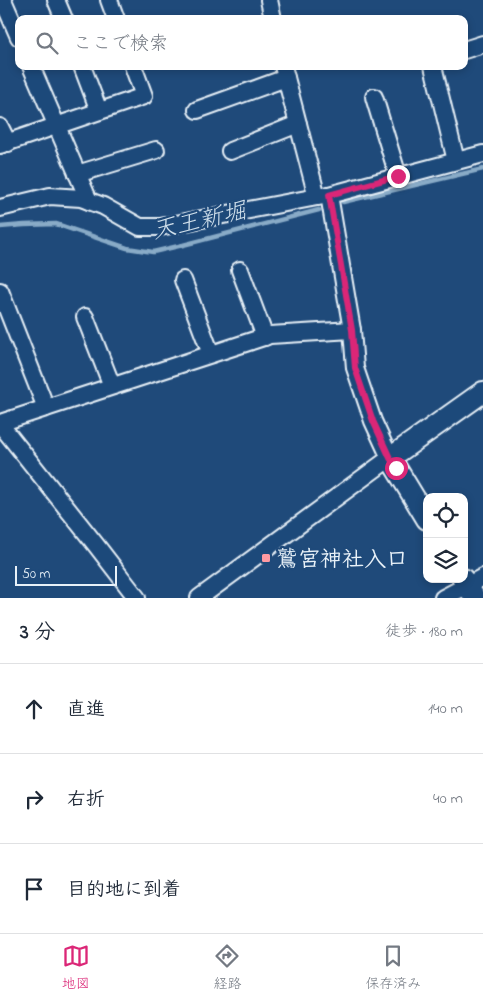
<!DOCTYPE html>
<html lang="ja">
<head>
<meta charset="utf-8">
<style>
  :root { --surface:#fff; --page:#f6f6f7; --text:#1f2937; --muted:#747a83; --line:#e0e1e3; --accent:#db2777 }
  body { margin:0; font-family:"Indie Flower","Klee One",sans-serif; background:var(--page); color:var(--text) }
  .controls { position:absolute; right:15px; bottom:15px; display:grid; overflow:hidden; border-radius:10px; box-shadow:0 2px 8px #0003 }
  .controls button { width:45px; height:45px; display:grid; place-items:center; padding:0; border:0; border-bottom:1px solid var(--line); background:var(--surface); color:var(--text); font:25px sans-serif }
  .scale { position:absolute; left:15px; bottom:12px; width:102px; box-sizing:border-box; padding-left:5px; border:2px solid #e8f1f8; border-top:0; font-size:14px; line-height:18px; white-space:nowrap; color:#e8f1f8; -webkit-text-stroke:4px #1f4a7a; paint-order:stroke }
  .stop { position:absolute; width:15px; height:15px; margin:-11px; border:4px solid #db2777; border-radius:50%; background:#fff }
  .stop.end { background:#db2777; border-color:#fff; box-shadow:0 1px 5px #0008 }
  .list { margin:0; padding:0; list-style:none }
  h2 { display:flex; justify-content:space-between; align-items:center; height:65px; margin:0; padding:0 20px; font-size:21px }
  h2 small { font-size:16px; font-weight:400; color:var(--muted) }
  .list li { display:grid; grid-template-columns:32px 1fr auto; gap:15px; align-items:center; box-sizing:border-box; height:90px; padding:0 20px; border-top:1px solid var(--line) }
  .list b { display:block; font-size:19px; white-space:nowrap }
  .list em { font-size:16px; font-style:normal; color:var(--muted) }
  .icon { flex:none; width:28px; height:28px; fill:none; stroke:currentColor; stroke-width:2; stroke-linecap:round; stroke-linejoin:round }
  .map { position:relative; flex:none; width:483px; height:598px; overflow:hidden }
  .search { position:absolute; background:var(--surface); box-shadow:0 2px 8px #0003; left:15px; right:15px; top:15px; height:55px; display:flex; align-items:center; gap:12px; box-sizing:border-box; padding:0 18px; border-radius:10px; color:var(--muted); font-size:19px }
  .sheet { height:335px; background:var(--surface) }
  nav { display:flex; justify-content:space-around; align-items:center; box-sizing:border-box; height:70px; border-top:1px solid var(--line); background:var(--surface); font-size:14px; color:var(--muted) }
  nav a { display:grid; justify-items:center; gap:2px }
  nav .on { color:var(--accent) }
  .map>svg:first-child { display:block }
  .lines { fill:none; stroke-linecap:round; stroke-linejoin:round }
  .stream { stroke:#89abc7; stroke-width:4.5 }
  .minor-casing { stroke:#e8f1f8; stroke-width:20 }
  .major-casing { stroke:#e8f1f8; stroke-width:24 }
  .minor { stroke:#1f4a7a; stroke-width:16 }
  .major { stroke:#1f4a7a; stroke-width:20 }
  .route { stroke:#db2777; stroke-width:6 }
  .poi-dot { fill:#ff9aa2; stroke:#1f4a7a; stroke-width:2 }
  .labels { text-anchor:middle; stroke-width:4.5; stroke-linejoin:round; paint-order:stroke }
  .poi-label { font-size:22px; font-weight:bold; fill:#e8f1f8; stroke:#1f4a7a; text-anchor:start }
  .water-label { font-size:24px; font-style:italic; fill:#d0e0ec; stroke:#1f4a7a }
</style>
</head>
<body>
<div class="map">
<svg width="483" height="598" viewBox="0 0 483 598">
  <rect width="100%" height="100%" fill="#1f4a7a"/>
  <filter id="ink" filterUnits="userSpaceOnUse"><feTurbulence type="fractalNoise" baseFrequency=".02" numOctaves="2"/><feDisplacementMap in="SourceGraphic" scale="10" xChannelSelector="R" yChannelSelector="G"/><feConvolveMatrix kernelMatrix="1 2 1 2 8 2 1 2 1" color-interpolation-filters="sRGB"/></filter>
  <g filter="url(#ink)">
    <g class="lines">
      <g class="stream">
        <polyline points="343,202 483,169"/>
        <polyline points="0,227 24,225 56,224 127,248 153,252 183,245 319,210"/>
      </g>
      <defs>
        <g id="minor">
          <polyline points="3,0 19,37"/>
          <polyline points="56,0 64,19"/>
          <polyline points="109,0 116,19"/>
          <polyline points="269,0 273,19"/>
          <polyline points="464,50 483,44"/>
          <polyline points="31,66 89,201"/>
          <polyline points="82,66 99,111"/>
          <polyline points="283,66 317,197"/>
          <polyline points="433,66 456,161"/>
          <polyline points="374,97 398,176"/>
          <polyline points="197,110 286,78"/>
          <polyline points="0,127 8,143"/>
          <polyline points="0,145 144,96 133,66"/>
          <polyline points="230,151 298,124"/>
          <polyline points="77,174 156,150"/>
          <polyline points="0,208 50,196 81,198 103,206 140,227 160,227 317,197 329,195 483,154"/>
          <polyline points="240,270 265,337"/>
          <polyline points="183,280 211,354"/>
          <polyline points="0,291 46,408"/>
          <polyline points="85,317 112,386"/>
          <polyline points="0,423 270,335 352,330"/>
          <polyline points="0,424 96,545 137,598"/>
          <polyline points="199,598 390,458 373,421 355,368 352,330 329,195"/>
          <polyline points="443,598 483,577"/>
        </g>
        <g id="major">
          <polyline points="427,519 390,458 483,392"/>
          <polyline points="463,579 475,598"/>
        </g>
      </defs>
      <use href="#minor" class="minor-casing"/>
      <use href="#major" class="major-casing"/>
      <use href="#minor" class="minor"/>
      <use href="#major" class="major"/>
    </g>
  </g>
  <g class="lines" filter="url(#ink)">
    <polyline class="route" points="396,468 390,458 373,421 355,368 352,330 329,195 398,176"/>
  </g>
  <rect class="poi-dot" x="261" y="553" width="10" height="10" rx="2.5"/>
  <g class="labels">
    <g class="poi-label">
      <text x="276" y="566">鷲宮神社入口</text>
    </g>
    <g class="water-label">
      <text transform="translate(199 220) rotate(-13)" y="8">天王新堀</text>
    </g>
  </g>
</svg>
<div class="controls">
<button><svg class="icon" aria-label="locate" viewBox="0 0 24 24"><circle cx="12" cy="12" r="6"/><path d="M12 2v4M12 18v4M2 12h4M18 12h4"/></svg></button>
<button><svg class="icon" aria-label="layers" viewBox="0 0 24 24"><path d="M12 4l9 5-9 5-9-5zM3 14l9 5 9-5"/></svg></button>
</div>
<div class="scale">50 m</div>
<div class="stop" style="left:396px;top:468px"></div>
<div class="stop end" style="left:398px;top:176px"></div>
<div class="search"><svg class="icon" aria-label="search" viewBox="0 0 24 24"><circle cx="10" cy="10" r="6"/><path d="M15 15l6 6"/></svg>ここで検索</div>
</div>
<section class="sheet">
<h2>3 分<small>徒歩 · 180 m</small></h2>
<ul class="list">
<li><svg class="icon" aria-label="ahead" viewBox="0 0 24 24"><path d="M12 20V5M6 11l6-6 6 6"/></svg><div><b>直進</b></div><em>140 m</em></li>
<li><svg class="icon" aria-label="right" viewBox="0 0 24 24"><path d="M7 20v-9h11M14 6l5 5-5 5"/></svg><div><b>右折</b></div><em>40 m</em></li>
<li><svg class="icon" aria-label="arrive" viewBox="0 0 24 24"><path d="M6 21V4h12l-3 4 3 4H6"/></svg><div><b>目的地に到着</b></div></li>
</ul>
</section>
<nav>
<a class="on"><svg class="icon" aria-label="map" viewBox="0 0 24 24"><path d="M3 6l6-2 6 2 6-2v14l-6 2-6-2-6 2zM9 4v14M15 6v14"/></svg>地図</a>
<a><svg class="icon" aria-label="directions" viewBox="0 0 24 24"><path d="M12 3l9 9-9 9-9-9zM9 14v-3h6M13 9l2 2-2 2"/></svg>経路</a>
<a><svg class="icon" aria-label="saved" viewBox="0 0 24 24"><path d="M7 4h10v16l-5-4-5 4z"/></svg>保存済み</a>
</nav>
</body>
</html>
